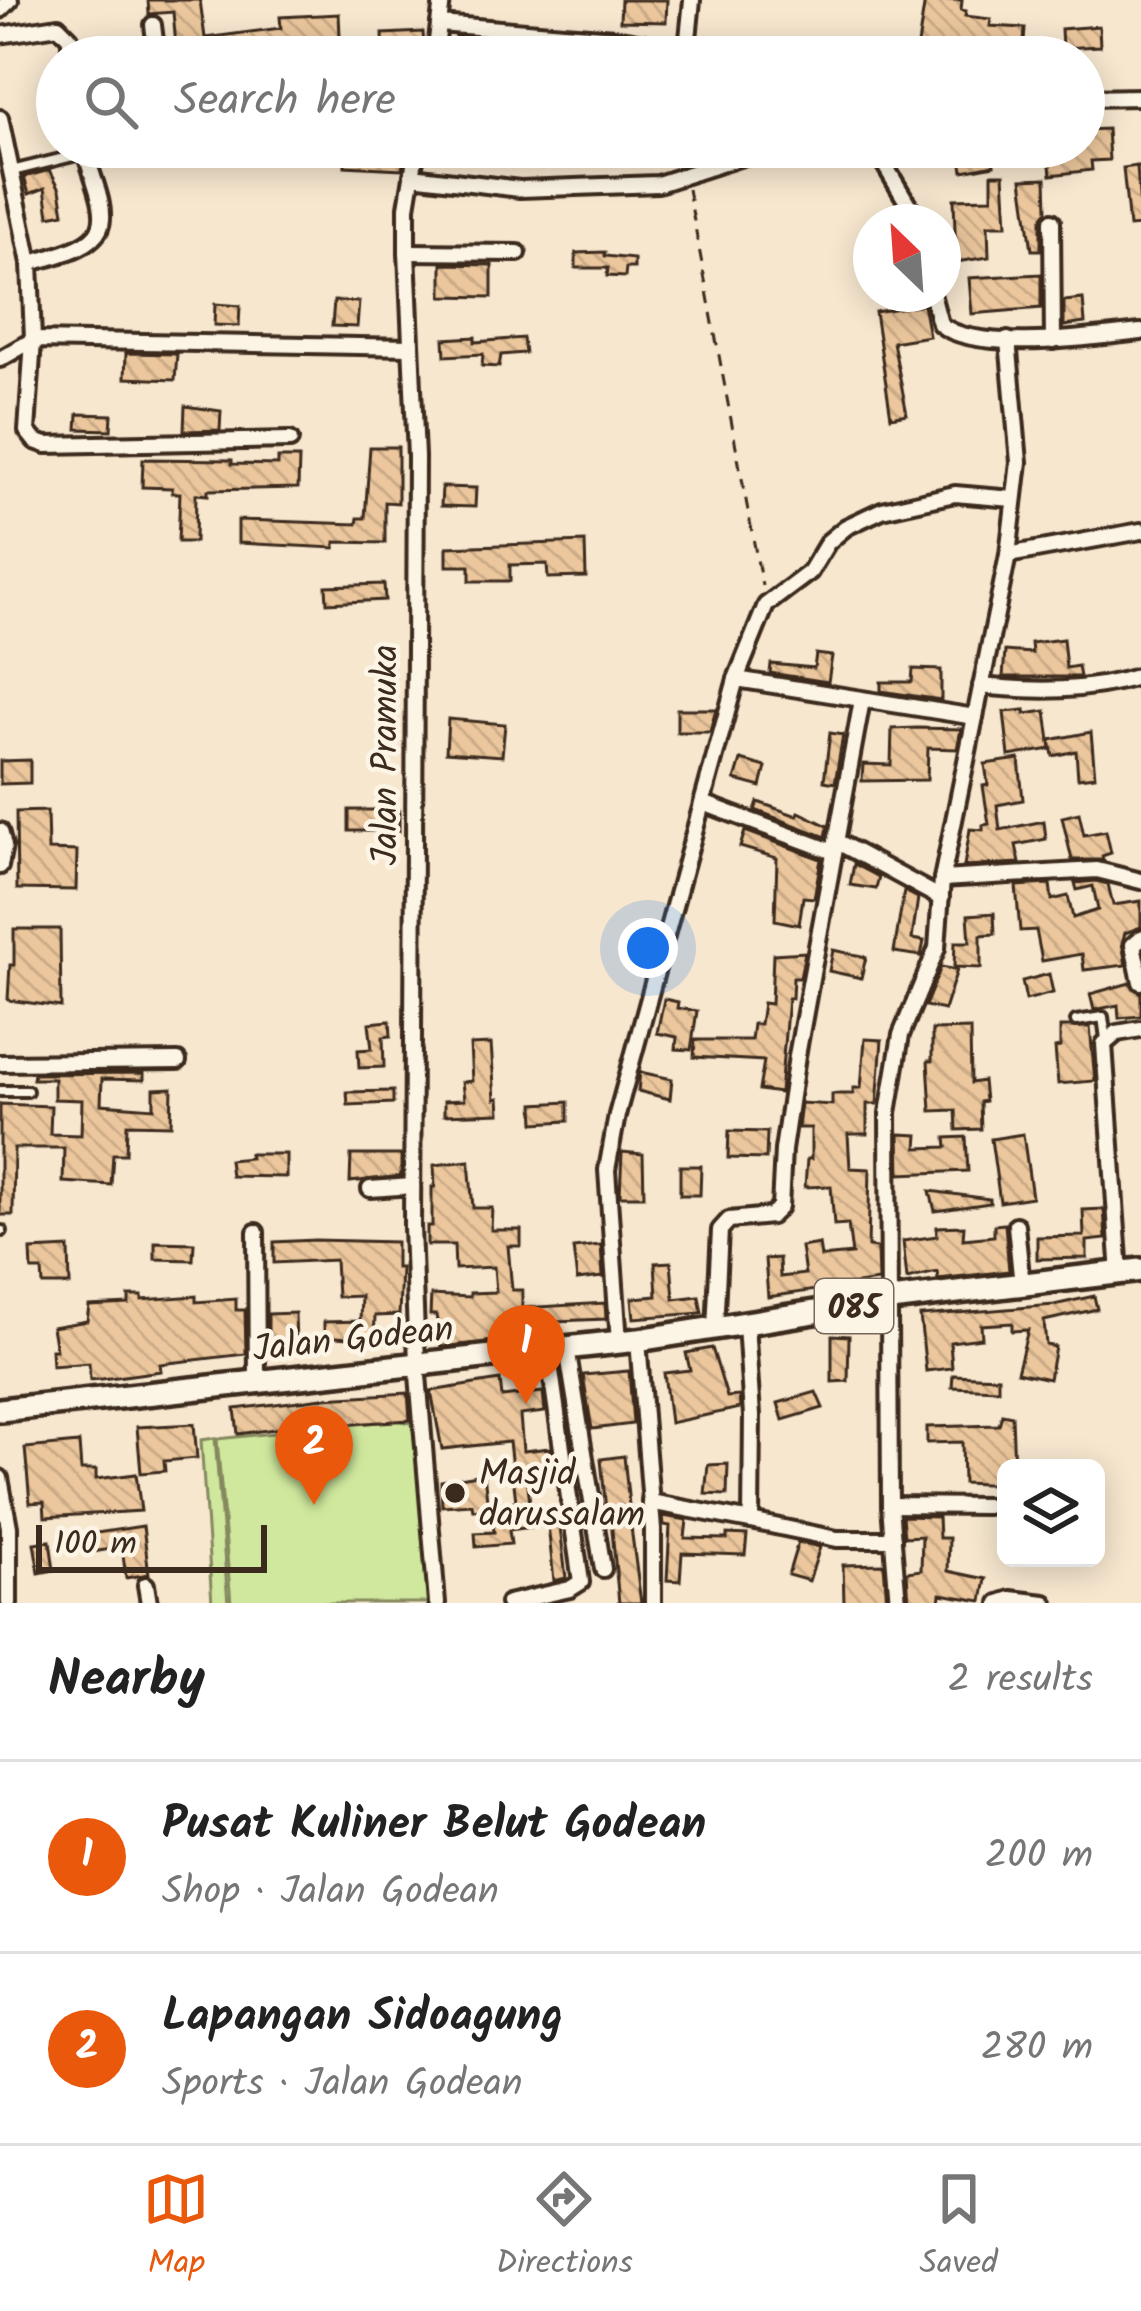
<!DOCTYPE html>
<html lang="en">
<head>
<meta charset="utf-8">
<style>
  :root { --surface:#fff; --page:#f2f2f2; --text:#222; --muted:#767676; --line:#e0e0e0; --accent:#ea580c }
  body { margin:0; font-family:Kalam,sans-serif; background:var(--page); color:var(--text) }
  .controls { position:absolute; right:36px; bottom:36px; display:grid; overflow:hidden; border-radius:18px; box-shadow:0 6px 30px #0003 }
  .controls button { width:108px; height:108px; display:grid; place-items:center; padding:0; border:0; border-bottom:3px solid var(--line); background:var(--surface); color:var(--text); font:60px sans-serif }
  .compass { position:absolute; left:853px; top:204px; width:108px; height:108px; border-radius:50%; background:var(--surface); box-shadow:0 6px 30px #0003; rotate:335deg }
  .scale { position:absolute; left:36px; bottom:30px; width:231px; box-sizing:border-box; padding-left:12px; border:6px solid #3b2a1e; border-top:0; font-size:33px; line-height:42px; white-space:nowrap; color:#3b2a1e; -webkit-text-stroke:9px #fcf5e5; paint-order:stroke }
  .you { position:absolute; left:648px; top:948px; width:42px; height:42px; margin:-30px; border:9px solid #fff; border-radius:50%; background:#1a73e8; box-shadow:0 0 0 18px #1a73e833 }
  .badge { display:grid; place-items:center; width:78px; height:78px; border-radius:50%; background:var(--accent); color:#fff; font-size:39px; font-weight:700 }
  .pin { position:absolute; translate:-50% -99px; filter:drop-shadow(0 3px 6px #0008) }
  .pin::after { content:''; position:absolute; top:63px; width:42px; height:36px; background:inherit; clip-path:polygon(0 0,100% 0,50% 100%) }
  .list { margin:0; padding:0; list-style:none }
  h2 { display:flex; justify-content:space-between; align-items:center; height:156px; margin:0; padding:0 48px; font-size:51px }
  h2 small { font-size:39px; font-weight:400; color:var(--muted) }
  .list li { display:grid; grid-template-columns:78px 1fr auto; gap:36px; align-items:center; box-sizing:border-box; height:192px; padding:0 48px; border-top:3px solid var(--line) }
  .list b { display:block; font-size:45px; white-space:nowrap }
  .list p { margin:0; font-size:39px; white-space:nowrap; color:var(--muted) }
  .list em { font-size:39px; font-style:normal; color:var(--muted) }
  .icon { flex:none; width:66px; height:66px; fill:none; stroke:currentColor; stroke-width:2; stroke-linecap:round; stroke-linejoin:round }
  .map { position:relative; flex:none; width:1141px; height:1603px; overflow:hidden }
  .search { position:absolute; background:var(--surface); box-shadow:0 6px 30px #0003; left:36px; right:36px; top:36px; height:132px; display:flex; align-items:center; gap:30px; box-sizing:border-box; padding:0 42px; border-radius:66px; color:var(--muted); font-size:45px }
  .sheet { height:540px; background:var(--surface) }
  nav { display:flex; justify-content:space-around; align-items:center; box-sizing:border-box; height:168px; border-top:3px solid var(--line); background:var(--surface); font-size:33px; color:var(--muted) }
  nav a { display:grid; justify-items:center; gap:6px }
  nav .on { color:var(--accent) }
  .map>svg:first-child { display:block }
  .park { fill:#cfe89d; stroke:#85895e; stroke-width:3 }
  .building { fill:url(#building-back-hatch); stroke:#3b2a1e; stroke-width:3 }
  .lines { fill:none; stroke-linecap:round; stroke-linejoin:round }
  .lane-casing { stroke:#3b2a1e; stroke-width:16 }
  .street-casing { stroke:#3b2a1e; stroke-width:22 }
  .primary-casing { stroke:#3b2a1e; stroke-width:30 }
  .path { stroke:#3b2a1e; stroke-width:3; stroke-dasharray:12 9; stroke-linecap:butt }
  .lane { stroke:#fcf5e5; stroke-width:8 }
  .street { stroke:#fcf5e5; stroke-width:14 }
  .primary { stroke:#fcf5e5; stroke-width:21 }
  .poi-dot { fill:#3b2a1e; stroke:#fcf5e5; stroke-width:4.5 }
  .labels { text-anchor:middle; stroke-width:9; stroke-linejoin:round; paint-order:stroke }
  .shield { fill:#fcf5e5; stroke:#75675a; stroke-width:3 }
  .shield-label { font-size:33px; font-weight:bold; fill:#3b2a1e }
  .street-label { font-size:36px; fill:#3b2a1e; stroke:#fcf5e5 }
  .poi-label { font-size:36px; fill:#3b2a1e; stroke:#fcf5e5; text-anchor:start }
</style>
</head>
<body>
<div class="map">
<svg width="1141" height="1603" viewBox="0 0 1141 1603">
  <defs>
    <pattern id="building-back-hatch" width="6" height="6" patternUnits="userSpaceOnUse" patternTransform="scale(3)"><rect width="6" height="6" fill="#ecc79d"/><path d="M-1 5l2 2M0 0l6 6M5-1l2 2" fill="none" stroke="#cbab87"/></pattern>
  </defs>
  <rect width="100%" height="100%" fill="#f7e7cf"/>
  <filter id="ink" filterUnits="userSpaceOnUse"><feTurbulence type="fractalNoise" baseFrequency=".00833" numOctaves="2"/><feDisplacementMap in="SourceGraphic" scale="24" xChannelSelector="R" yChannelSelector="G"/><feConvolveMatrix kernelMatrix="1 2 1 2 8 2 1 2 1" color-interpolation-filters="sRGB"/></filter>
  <g filter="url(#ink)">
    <g class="park">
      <polygon points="396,1420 421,1425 436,1603 231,1603 217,1439"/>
      <polygon points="215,1438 228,1603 212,1603 201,1440"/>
    </g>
    <g class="building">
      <polygon points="148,0 200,0 205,38 281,28 280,17 339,14 341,57 177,57 173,12 149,14"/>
      <polygon points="621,0 667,0 666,22 620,21"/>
      <polygon points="925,0 962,0 961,10 966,11 965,16 991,19 990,26 1025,28 1023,57 966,57 967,51 918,45"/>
      <polygon points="1099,26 1100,46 1062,48 1061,29"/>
      <polygon points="423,32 424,48 408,49 408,57 384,57 383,34"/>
      <polygon points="456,37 552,44 551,53 491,57 491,49 455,46"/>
      <polygon points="1107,129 1109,160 1091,161 1092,170 1051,175 1048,147 1084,147 1084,130"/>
      <polygon points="345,147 406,147 402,169 345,166"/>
      <polygon points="959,147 991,147 994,165 963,171"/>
      <polygon points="1137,166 1141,226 1129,227 1123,168"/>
      <polygon points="50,170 60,189 64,213 49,216 45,188 29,194 24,177"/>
      <polygon points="992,174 1004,174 1007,225 988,225 989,257 956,262 954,199 992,198"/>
      <polygon points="1046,178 1047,211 1041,220 1041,250 1032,250 1022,179"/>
      <polygon points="605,252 605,256 634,259 634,268 626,268 625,277 607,276 608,268 576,268 576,253"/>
      <polygon points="442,264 492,265 492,297 442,296"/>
      <polygon points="1041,274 1041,308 972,314 969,278"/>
      <polygon points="1083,299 1085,323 1064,326 1064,301"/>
      <polygon points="334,301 359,302 357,327 332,326"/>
      <polygon points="215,304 240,306 239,326 214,325"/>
      <polygon points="923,304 929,336 893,342 907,414 891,417 875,312"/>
      <polygon points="475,337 475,342 523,338 525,353 501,355 499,367 482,366 483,354 445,356 444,339"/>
      <polygon points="126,353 177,354 175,380 125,378"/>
      <polygon points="185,406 221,411 220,430 184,431"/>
      <polygon points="78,414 112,415 111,430 77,429"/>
      <polygon points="370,447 398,447 398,503 385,502 385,543 335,542 335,548 238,543 238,520 357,524 358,518 365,518"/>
      <polygon points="278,458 299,458 298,488 208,490 208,495 196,494 195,542 178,542 180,493 172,493 172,488 142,487 143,459 232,460 232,464 278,465"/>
      <polygon points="442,487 476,488 475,507 441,506"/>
      <polygon points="585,542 586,577 548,578 547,564 510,565 510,581 470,581 470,566 447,566 447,547"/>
      <polygon points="384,584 385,600 327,603 326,586"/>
      <polygon points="1063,639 1066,668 1078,666 1080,677 1003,677 1005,651 1032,653 1031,643"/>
      <polygon points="816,654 832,656 828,682 770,673 771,664 814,668"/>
      <polygon points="913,669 941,670 941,700 881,691 881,682 912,682"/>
      <polygon points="677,709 716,709 710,732 677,732"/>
      <polygon points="1025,710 1025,714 1046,711 1051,749 1009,756 1004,712"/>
      <polygon points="448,719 505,724 502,756 446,752"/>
      <polygon points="917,728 961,729 957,749 928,748 927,780 862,781 863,764 891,765 892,729"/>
      <polygon points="1091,732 1095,776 1078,778 1076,751 1053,756 1050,740"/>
      <polygon points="830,733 843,735 835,783 824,781"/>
      <polygon points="1019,759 1023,800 997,805 1000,830 1044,821 1046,839 1016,845 1020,863 964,866 970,829 983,830 983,825 989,824 983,786 988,785 985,764"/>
      <polygon points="30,760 30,783 0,784 0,761"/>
      <polygon points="741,760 766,767 761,787 735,780"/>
      <polygon points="758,802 797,816 799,812 828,826 826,837 755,810"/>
      <rect x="349" y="810" width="50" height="21"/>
      <polygon points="47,811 48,850 77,851 76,890 17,889 16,812"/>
      <polygon points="1079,813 1084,835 1106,831 1111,853 1102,856 1103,860 1072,860 1062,817"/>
      <polygon points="745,831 821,859 814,898 803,897 799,925 775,920 777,858 740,847"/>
      <polygon points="854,864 879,877 876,889 850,885"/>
      <polygon points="1096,881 1108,884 1113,905 1141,901 1141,927 1125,933 1122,943 1126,965 1084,970 1082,954 1042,961 1036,930 1020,931 1016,886 1050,884 1052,900 1068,896 1073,918 1098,910 1093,886 1077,890 1075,883"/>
      <polygon points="904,891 918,898 912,939 924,941 921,956 894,952"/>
      <polygon points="994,913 995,934 981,935 981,968 954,967 955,942 970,942 968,915"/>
      <polygon points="14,929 60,929 61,1007 8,1000 10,965 14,965"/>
      <polygon points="833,950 866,957 861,978 829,971"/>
      <polygon points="805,952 800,978 793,978 792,998 788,998 780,1093 759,1090 764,1061 694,1057 695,1040 751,1040 753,1024 760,1024 763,1003 771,1004 773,954"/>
      <polygon points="941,967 957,970 944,1010 925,1006"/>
      <polygon points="1049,974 1053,993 1026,1000 1022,981"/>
      <polygon points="1130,983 1141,993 1141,1016 1119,1018 1118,1005 1094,1010 1090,994"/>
      <polygon points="664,999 678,1002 677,1008 697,1011 691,1050 676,1049 677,1037 657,1033"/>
      <polygon points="390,1021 391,1036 383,1037 384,1067 359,1068 358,1050 372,1049 369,1023"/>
      <polygon points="1060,1027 1090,1027 1095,1081 1058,1084 1055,1048 1060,1047"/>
      <polygon points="970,1029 971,1083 983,1081 985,1101 980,1102 981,1129 957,1130 956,1110 931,1111 928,1061 932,1061 932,1030"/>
      <polygon points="865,1039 882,1040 877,1104 867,1104 867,1134 848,1134 850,1168 870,1169 868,1247 877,1248 878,1281 768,1297 765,1259 779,1258 780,1277 805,1274 801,1247 819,1244 821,1257 852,1254 848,1224 834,1225 831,1186 805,1187 807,1159 811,1159 811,1128 798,1128 801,1103 832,1105 832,1094 853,1094 853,1088 861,1088"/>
      <polygon points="491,1044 495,1099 499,1098 500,1113 444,1115 444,1101 464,1100 462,1082 472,1081 470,1045"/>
      <polygon points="640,1072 672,1079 670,1099 638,1091"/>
      <polygon points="144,1073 144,1080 102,1079 101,1104 154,1108 154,1089 172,1088 171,1125 127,1124 126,1154 113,1154 111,1185 63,1182 64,1148 14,1148 13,1215 0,1215 0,1104 51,1106 50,1134 81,1135 82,1100 54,1099 54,1079 33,1079 34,1074"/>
      <polygon points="393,1091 393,1103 348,1105 347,1092"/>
      <polygon points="568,1102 568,1121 535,1123 534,1104"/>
      <polygon points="729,1131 767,1132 766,1159 728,1158"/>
      <polygon points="899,1134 918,1135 917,1148 947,1147 946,1138 966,1137 968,1171 900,1174"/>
      <polygon points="1023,1134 1032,1197 1000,1202 991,1139"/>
      <polygon points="622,1152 643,1154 644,1196 620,1196"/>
      <polygon points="249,1154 286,1154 286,1177 231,1176 229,1160 250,1158"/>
      <polygon points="351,1155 401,1155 401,1176 350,1182"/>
      <polygon points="469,1161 473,1208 492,1208 491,1230 521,1230 521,1246 508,1246 512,1290 522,1290 522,1308 605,1303 606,1319 556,1321 557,1334 441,1347 436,1315 430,1315 431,1295 470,1297 470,1293 496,1292 494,1267 455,1269 454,1245 427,1245 427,1226 432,1226 432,1187 435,1187 434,1165"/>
      <polygon points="680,1166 701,1166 700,1195 680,1195"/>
      <polygon points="930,1191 990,1199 990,1203 935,1211"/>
      <polygon points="1104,1209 1106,1239 1087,1241 1087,1258 1037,1259 1037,1237 1084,1236 1083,1210"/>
      <polygon points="1005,1224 1009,1271 938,1279 937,1272 907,1279 903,1241 937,1236 937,1227 964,1226 963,1239 994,1236 994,1225"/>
      <polygon points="315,1240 396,1242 396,1268 401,1268 399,1315 375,1316 374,1340 324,1336 324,1322 360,1321 361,1296 337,1297 335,1260 274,1263 274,1242"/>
      <polygon points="155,1242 194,1243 193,1260 155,1259"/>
      <polygon points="601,1245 603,1277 577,1280 573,1248"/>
      <polygon points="69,1248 70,1285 43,1285 42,1270 32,1270 31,1250"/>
      <polygon points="671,1262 674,1299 699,1296 702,1313 634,1318 632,1298 657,1296 655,1263"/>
      <polygon points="129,1296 142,1296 142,1300 196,1296 196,1302 236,1299 236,1310 245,1310 246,1354 160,1364 161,1371 102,1379 90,1380 89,1363 52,1366 51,1350 56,1350 52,1327 87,1321 89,1306 129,1304"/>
      <polygon points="1094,1296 1097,1309 1044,1321 1046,1345 1055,1347 1049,1379 1017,1372 1028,1330 1012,1331 1012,1323 981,1325 982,1338 950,1342 952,1368 926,1371 920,1316 1054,1305"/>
      <polygon points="295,1313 296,1345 268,1347 268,1314"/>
      <polygon points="832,1335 849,1336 848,1381 832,1382"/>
      <polygon points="712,1348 727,1397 739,1396 740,1408 670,1423 664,1373 690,1370 686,1353"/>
      <polygon points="629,1371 633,1424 592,1429 583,1375"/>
      <polygon points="953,1375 998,1377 998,1389 952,1387"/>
      <polygon points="500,1380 502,1397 543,1392 545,1412 520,1415 523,1451 550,1448 554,1472 527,1475 531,1514 558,1510 566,1578 554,1581 548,1525 509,1530 511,1544 476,1547 475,1533 494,1532 491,1504 516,1501 509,1442 442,1449 431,1391"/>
      <polygon points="816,1392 823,1408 783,1420 778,1403"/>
      <polygon points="408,1393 410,1420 335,1425 335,1421 238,1434 235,1409 323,1398"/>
      <polygon points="1002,1414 1012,1416 1014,1468 1006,1468 1006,1485 963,1483 962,1442 927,1443 927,1427 999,1425"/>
      <polygon points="194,1424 197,1458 164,1461 165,1471 141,1473 137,1427"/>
      <polygon points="79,1443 81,1470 96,1470 96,1479 136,1474 141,1511 45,1517 44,1502 30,1503 25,1448"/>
      <polygon points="624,1456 632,1535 641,1603 619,1603 611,1520 607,1521 601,1459"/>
      <polygon points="728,1464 727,1495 705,1494 708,1465"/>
      <polygon points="484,1474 488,1508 473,1510 472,1504 442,1506 441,1481"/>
      <polygon points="663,1516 687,1520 685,1538 727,1539 727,1534 747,1535 745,1555 682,1553 680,1581 667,1580 670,1526 664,1525"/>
      <polygon points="902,1516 938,1517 939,1538 949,1538 948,1571 986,1579 982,1601 941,1594 940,1603 909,1603 907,1572 921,1570 922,1536 904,1537"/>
      <polygon points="143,1526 149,1574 126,1578 122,1547 93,1552 90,1534"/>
      <polygon points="50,1541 54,1570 39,1573 34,1543"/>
      <polygon points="798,1542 820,1547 809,1581 788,1575"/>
      <polygon points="884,1564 887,1603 844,1603 843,1565"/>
    </g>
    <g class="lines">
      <defs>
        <g id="lane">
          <polyline points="12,171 85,153"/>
          <polyline points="1076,1021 1103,1017 1106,1039"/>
          <polyline points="0,1091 27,1091"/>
          <polyline points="0,1231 2,1231"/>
        </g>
        <g id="street">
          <polyline points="0,10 10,0"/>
          <polyline points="439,24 614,38 679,49 688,39 692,0"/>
          <polyline points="153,25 157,57"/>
          <polyline points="0,35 58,26 70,38 70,57"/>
          <polyline points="435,57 442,0"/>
          <polyline points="1084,98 1141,97"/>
          <polyline points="0,118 30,263 33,340 27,431 35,441 46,445 290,440"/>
          <polyline points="417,147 407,207 407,252 416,457 412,1227 417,1363 437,1603"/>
          <polyline points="874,147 911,209 915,222"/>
          <polyline points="412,176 520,189 658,184 773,147"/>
          <polyline points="1052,221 1053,341"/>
          <polyline points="407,252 518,253"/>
          <path d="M30 263C121 240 110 226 83 147"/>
          <path d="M932 294 940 324C975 354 1095 337 1141 332"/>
          <polyline points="0,359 33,340 411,347"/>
          <polyline points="1008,555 1141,531"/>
          <polyline points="736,679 975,717"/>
          <path d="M981 686C1037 692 1087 692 1141 676"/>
          <polyline points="703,803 834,852"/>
          <polyline points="0,831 4,846 0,866"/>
          <polyline points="836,841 941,898"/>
          <polyline points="942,879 1097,870 1141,881"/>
          <polyline points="1141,938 1133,945 1141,982"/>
          <polyline points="0,1063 178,1061"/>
          <polyline points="370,1189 412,1186"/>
          <polyline points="1016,1225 1022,1286"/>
          <polyline points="256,1232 257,1380"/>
          <polyline points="1120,1275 1104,1044 1117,1033 1141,1029"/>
          <polyline points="746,1324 752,1416 751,1521 837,1539 893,1539"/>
          <polyline points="715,1329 720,1230 729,1220 771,1216 780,1207 783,1150 797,1056 862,700"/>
          <polyline points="638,1340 653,1530 653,1603"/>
          <polyline points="619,1342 607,1170 617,1115 736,679 766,605 810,572 828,542 846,527 882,510 955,494 1013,499"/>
          <polyline points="567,1348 603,1569"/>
          <polyline points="0,1478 9,1527 9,1603"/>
          <polyline points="650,1502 751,1521"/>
          <polyline points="890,1505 987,1506"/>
          <polyline points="146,1585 149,1603"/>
          <polyline points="508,1603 570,1589 581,1582 548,1350"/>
          <polyline points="898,1603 890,1505 888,1113 901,1035 937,948 942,879 1008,555 1019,462 1008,340"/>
          <polyline points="999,1603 1011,1599 1045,1603"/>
        </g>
        <polyline id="primary" points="0,1410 638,1340 891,1300 1141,1270"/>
      </defs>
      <use href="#lane" class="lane-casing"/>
      <use href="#street" class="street-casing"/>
      <use href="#primary" class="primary-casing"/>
      <polyline class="path" points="688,189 762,586"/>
      <use href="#lane" class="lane"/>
      <use href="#street" class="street"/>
      <use href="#primary" class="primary"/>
    </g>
  </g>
  <circle class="poi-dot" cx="455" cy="1493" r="12"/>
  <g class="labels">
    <rect class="shield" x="815" y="1279" width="78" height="54" rx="9"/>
    <g class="shield-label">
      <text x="854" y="1318">085</text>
    </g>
    <g class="street-label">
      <text transform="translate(384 755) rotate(-90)" y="13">Jalan Pramuka</text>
      <text transform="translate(353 1337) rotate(-6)" y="13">Jalan Godean</text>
    </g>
    <g class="poi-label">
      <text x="479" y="1485">Masjid<tspan x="479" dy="41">darussalam</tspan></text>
    </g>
  </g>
</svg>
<div class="controls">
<button><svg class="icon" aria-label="layers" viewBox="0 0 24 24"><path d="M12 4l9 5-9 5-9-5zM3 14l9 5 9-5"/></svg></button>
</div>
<svg class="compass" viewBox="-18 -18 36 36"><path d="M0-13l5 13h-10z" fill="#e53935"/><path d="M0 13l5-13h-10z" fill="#767676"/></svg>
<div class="scale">100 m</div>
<div class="you"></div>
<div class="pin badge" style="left:526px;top:1404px">1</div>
<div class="pin badge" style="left:314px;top:1505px">2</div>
<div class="search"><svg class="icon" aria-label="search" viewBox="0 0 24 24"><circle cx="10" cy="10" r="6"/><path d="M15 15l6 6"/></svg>Search here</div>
</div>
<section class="sheet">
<h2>Nearby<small>2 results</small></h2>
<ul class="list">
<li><span class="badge">1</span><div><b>Pusat Kuliner Belut Godean</b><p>Shop · Jalan Godean</p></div><em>200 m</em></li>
<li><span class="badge">2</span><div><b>Lapangan Sidoagung</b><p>Sports · Jalan Godean</p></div><em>280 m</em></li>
</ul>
</section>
<nav>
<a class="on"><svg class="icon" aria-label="map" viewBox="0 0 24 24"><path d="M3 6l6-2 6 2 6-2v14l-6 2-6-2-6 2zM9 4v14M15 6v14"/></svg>Map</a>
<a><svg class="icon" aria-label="directions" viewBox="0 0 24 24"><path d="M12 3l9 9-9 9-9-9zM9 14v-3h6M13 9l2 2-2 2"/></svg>Directions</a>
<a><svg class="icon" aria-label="saved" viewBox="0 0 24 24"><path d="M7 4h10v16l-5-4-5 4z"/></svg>Saved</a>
</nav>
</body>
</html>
